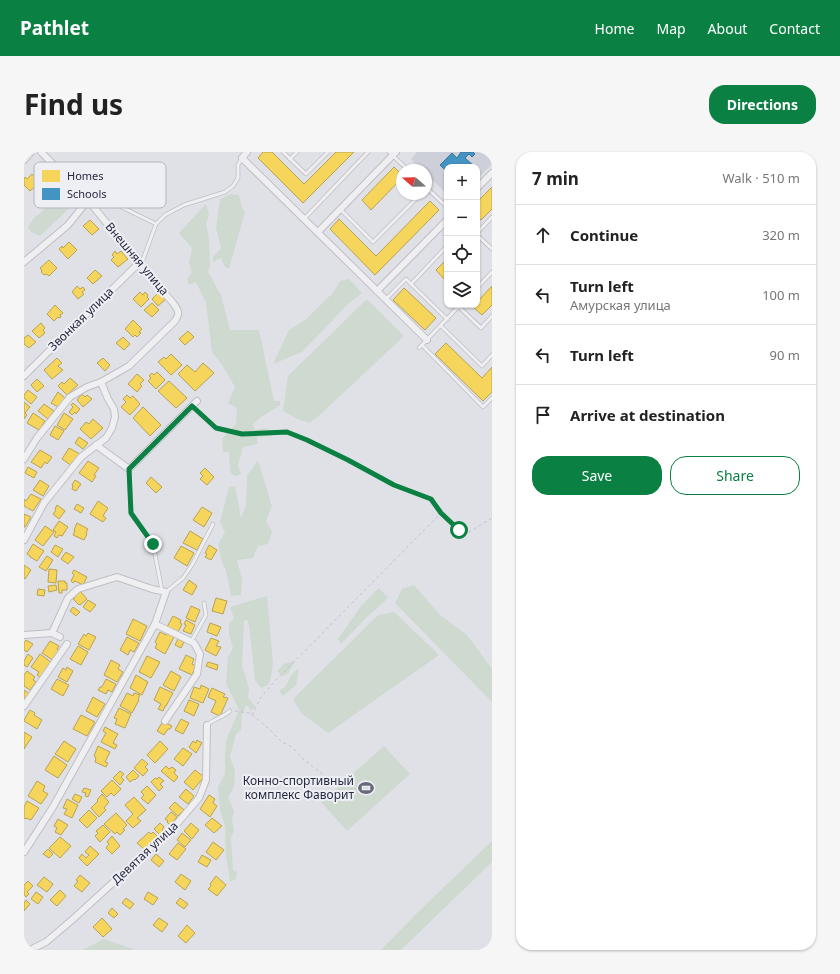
<!DOCTYPE html>
<html lang="en">
<head>
<meta charset="utf-8">
<style>
  :root { --surface:#fff; --page:#f6f6f6; --text:#222; --muted:#767676; --line:#e0e0e0; --accent:#0b8043 }
  body { margin:0; font-family:"Noto Sans",sans-serif; background:var(--page); color:var(--text) }
  .controls { position:absolute; right:12px; top:12px; display:grid; overflow:hidden; border-radius:8px; box-shadow:0 1px 3px #0004 }
  .controls button { width:36px; height:36px; display:grid; place-items:center; padding:0; border:0; border-bottom:1px solid var(--line); background:var(--surface); color:var(--text); font:20px sans-serif }
  .compass { position:absolute; left:372px; top:12px; width:36px; height:36px; border-radius:50%; background:var(--surface); box-shadow:0 1px 3px #0004; rotate:290deg }
  .stop { position:absolute; width:12px; height:12px; margin:-9px; border:3px solid #0b8043; border-radius:50%; background:#fff }
  .stop.end { background:#0b8043; border-color:#fff; box-shadow:0 1px 4px #0008 }
  .list { margin:0; padding:0; list-style:none }
  h2 { display:flex; justify-content:space-between; align-items:center; height:52px; margin:0; padding:0 16px; font-size:17px }
  h2 small { font-size:13px; font-weight:400; color:var(--muted) }
  .list li { display:grid; grid-template-columns:26px 1fr auto; gap:12px; align-items:center; box-sizing:border-box; height:60px; padding:0 16px; border-top:1px solid var(--line) }
  .list b { display:block; font-size:15px; white-space:nowrap }
  .list p { margin:0; font-size:13px; white-space:nowrap; color:var(--muted) }
  .list em { font-size:13px; font-style:normal; color:var(--muted) }
  .actions { display:flex; gap:8px; padding:12px 16px }
  .actions a { flex:1; padding:9px 0; border:1px solid var(--accent); border-radius:16px; text-align:center; font-size:14px; color:var(--accent) }
  .actions .main { background:var(--accent); color:#fff }
  .icon { flex:none; width:22px; height:22px; fill:none; stroke:currentColor; stroke-width:2; stroke-linecap:round; stroke-linejoin:round }
  .map { position:relative; flex:none; width:468px; height:798px; overflow:hidden; border-radius:16px }
  header { display:flex; align-items:center; gap:24px; box-sizing:border-box; height:56px; padding:0 20px; background:var(--accent); color:#fff }
  header strong { font-size:19px }
  nav { display:flex; gap:22px; margin-inline-start:auto; font-size:14px }
  .intro { display:flex; align-items:center; justify-content:space-between; box-sizing:border-box; height:96px; padding:0 24px }
  h1 { margin:0; font-size:28px }
  .button { padding:10px 18px; border-radius:16px; background:var(--accent); color:#fff; font-size:14px; font-weight:700 }
  main { display:flex; gap:24px; padding:0 24px }
  aside { flex:1; background:var(--surface); border-radius:16px; box-shadow:0 1px 3px #0004 }
  .map>svg:first-child { display:block }
  .built { fill:#ced0d9 }
  .green { fill:#ced9d0 }
  .homes { fill:#f6d55c; stroke:#b8a253 }
  .schools { fill:#4393c3; stroke:#3b749b }
  .lines { fill:none; stroke-linecap:round; stroke-linejoin:round }
  .lane-casing { stroke:#bebfc4; stroke-width:4.5 }
  .street-casing { stroke:#bebfc4; stroke-width:8 }
  .path { stroke:#c2c2c8; stroke-width:1; stroke-dasharray:3 3; stroke-linecap:butt }
  .lane { stroke:#efeff2; stroke-width:3 }
  .street { stroke:#efeff2; stroke-width:6 }
  .route { stroke:#0b8043; stroke-width:5 }
  .labels { text-anchor:middle; stroke-width:4; stroke-linejoin:round; paint-order:stroke }
  .street-label { font-size:12px; fill:#272a3f; stroke:#edeff5 }
  .poi-label { font-size:12px; fill:#272a3f; stroke:#edeff5; text-anchor:end }
  .key { fill:#edeff5; stroke:#b2b4be; stroke-width:1 }
  .key-label { font-size:11px; fill:#272a3f }
</style>
</head>
<body>
<header>
<strong>Pathlet</strong>
<nav><a>Home</a><a>Map</a><a>About</a><a>Contact</a></nav>
</header>
<div class="intro"><h1>Find us</h1><a class="button">Directions</a></div>
<main>
<div class="map">
<svg width="468" height="798" viewBox="0 0 468 798">
  <rect width="100%" height="100%" fill="#e0e1e6"/>
  <polygon class="built" points="393,0 468,0 468,12 453,27 453,15 423,15 423,42 402,22 402,18 398,18 387,7"/>
  <g class="green">
    <polygon points="49,26 57,26 56,41 50,52 16,84 7,80 4,75 10,66 39,42 48,42 51,35"/>
    <polygon points="207,42 215,43 218,56 221,60 205,117 201,115 197,106 189,110 189,105 197,96 192,76 196,47"/>
    <polygon points="182,52 185,63 182,72 185,88 186,114 184,120 197,143 206,178 235,178 250,249 256,249 256,253 237,265 229,272 231,278 242,276 250,280 248,284 233,285 234,292 219,295 214,313 217,322 211,324 206,320 205,300 199,300 198,287 212,272 213,256 204,251 211,235 198,213 188,200 182,151 172,130 165,133 163,127 168,121 165,110 168,96 155,81"/>
    <polygon points="325,127 338,141 323,153 278,200 249,212 265,178 281,168 309,141 316,129"/>
    <polygon points="343,147 380,184 300,259 286,271 276,268 259,259 264,224"/>
    <polygon points="234,308 248,354 242,369 248,380 244,392 234,394 229,406 213,408 218,427 217,443 207,444 202,418 198,411 194,392 201,381 196,370 205,335 211,334 217,366 222,353 223,324"/>
    <polygon points="390,433 416,463 443,483 468,517 468,550 371,451 378,437"/>
    <polygon points="355,436 364,446 344,464 317,492 314,487 337,454"/>
    <polygon points="243,444 249,511 247,525 244,533 237,536 231,528 226,482 224,468 220,469 218,514 225,536 224,546 231,554 228,559 222,553 218,562 217,578 212,582 206,605 211,619 210,635 204,645 210,659 208,667 210,679 207,686 209,718 213,720 212,727 206,730 202,703 201,675 196,657 194,635 201,622 201,601 203,586 215,558 202,531 204,505 209,496 205,482 205,471 210,466 206,455"/>
    <polygon points="370,460 415,503 304,581 277,561 269,547 354,463"/>
    <polygon points="271,509 264,521 259,524 253,519 260,512"/>
    <polygon points="275,516 272,533 259,544 255,539 261,535 268,522"/>
    <polygon points="360,594 386,622 323,679 297,650"/>
    <polygon points="468,689 468,710 377,798 357,798 393,761"/>
    <polygon points="80,787 112,798 58,798"/>
  </g>
  <g class="homes">
    <polygon points="239,0 248,0 280,32 312,0 330,0 279,51 234,6"/>
    <polygon points="370,15 378,23 378,26 347,58 338,48"/>
    <polygon points="8,22 16,30 6,39 0,33 0,27 1,25 3,27"/>
    <polygon points="468,35 468,57 457,68 453,64 453,50"/>
    <polygon points="406,49 415,58 351,123 306,77 315,67 352,104"/>
    <polygon points="66,68 75,77 68,83 59,74"/>
    <polygon points="45,90 53,98 44,107 35,97 38,94 39,96"/>
    <polygon points="91,99 93,102 97,99 104,107 94,115 87,108 90,105 88,103"/>
    <polygon points="423,107 423,124 420,127 412,118"/>
    <polygon points="25,108 33,116 25,124 22,122 20,123 17,120 18,119 16,116"/>
    <polygon points="71,118 78,124 69,132 63,126"/>
    <polygon points="53,134 56,137 59,135 61,138 58,140 60,142 54,147 48,140"/>
    <polygon points="468,134 468,153 458,163 449,155 450,153 453,153 453,150"/>
    <polygon points="380,136 412,166 401,178 369,148"/>
    <polygon points="116,140 119,143 121,140 124,143 123,145 125,147 117,155 109,147"/>
    <polygon points="135,140 142,147 134,154 128,147"/>
    <polygon points="128,151 135,158 128,165 120,158"/>
    <polygon points="31,153 39,161 36,163 37,165 35,166 34,165 30,169 23,162"/>
    <polygon points="109,168 118,177 115,180 117,181 113,185 111,183 109,185 101,177"/>
    <polygon points="17,171 21,176 19,178 21,181 15,186 8,179"/>
    <polygon points="164,179 170,185 161,193 155,187"/>
    <polygon points="4,183 12,190 5,196 0,192 0,186"/>
    <polygon points="99,185 106,192 100,198 92,191"/>
    <polygon points="422,191 458,226 468,215 468,240 459,249 411,202"/>
    <polygon points="147,202 158,213 147,223 134,210 140,205 142,207"/>
    <polygon points="33,206 38,211 34,214 39,218 28,227 20,218"/>
    <polygon points="79,206 86,213 81,219 73,211"/>
    <polygon points="179,211 190,221 171,239 154,222 163,213 171,220"/>
    <polygon points="133,220 141,228 132,237 124,229 127,226 125,224 128,221 130,223"/>
    <polygon points="113,222 120,228 116,232 118,234 113,240 104,232"/>
    <polygon points="46,226 54,233 43,243 34,234 38,230 40,232"/>
    <polygon points="13,227 20,234 13,240 7,233"/>
    <polygon points="145,229 163,246 152,256 134,239"/>
    <polygon points="4,238 13,245 7,252 0,246 0,243"/>
    <polygon points="34,240 41,246 34,255 27,251"/>
    <polygon points="58,242 61,245 63,243 68,247 59,255 53,248"/>
    <polygon points="103,243 106,246 109,244 116,252 106,263 97,255 102,250 99,247"/>
    <polygon points="0,250 6,255 1,261 3,263 0,267"/>
    <polygon points="49,251 56,257 52,262 51,260 48,263 45,260 49,255 47,253"/>
    <polygon points="20,252 30,259 24,267 14,259"/>
    <polygon points="119,255 137,273 126,284 109,266"/>
    <polygon points="9,261 21,269 15,278 3,271"/>
    <polygon points="40,261 49,267 41,278 33,273"/>
    <polygon points="69,267 79,276 67,287 56,277 62,270 65,272"/>
    <polygon points="31,274 40,279 34,288 26,283"/>
    <polygon points="55,285 64,291 59,297 51,291"/>
    <polygon points="45,296 56,302 48,314 38,307"/>
    <polygon points="16,298 28,305 23,312 21,310 17,316 7,310"/>
    <polygon points="64,309 75,316 70,323 72,324 68,330 55,321"/>
    <polygon points="4,315 13,320 10,326 1,321"/>
    <polygon points="181,316 190,325 183,333 176,327 179,324 176,321"/>
    <polygon points="127,325 138,335 132,341 122,331"/>
    <polygon points="16,328 25,334 19,344 9,338"/>
    <polygon points="51,328 57,332 52,339 48,337 49,334 48,333"/>
    <polygon points="7,342 17,347 9,359 0,354 0,347 2,349"/>
    <polygon points="74,349 84,356 79,364 82,366 79,370 66,362"/>
    <polygon points="53,352 60,356 57,361 50,357"/>
    <polygon points="33,353 41,359 35,367 29,362 32,358 31,357"/>
    <polygon points="178,355 188,361 180,375 169,368"/>
    <polygon points="0,362 7,365 1,375 0,375"/>
    <polygon points="35,369 44,375 38,384 35,383 33,386 30,384 32,380 29,378"/>
    <polygon points="53,371 64,377 62,381 63,382 60,388 49,383 51,379 50,378"/>
    <polygon points="21,374 30,380 19,394 11,388"/>
    <polygon points="166,379 179,387 173,398 159,391"/>
    <polygon points="9,392 20,399 13,409 6,405 6,404 3,402"/>
    <polygon points="31,393 39,397 34,405 27,400"/>
    <polygon points="185,393 193,398 187,408 181,405 183,402 181,401"/>
    <polygon points="157,394 170,401 163,414 150,406"/>
    <polygon points="42,400 50,405 44,412 37,407"/>
    <polygon points="23,404 29,408 22,419 15,415"/>
    <polygon points="0,413 7,418 1,427 0,426"/>
    <polygon points="25,417 33,418 32,431 24,430"/>
    <polygon points="50,418 63,425 59,433 51,429 49,431 47,429 50,423 48,421"/>
    <polygon points="165,428 173,434 168,443 159,438"/>
    <polygon points="34,429 41,429 41,431 43,431 43,438 38,438 38,441 35,441"/>
    <polygon points="32,433 33,438 25,440 24,434"/>
    <polygon points="14,437 21,438 20,444 13,443"/>
    <polygon points="56,439 63,447 56,453 55,452 55,453 49,447 51,446 50,444"/>
    <polygon points="192,446 203,449 199,462 188,459"/>
    <polygon points="64,448 72,453 66,460 59,455"/>
    <polygon points="167,454 176,458 171,470 162,466"/>
    <polygon points="49,455 56,460 52,464 46,459"/>
    <polygon points="149,464 157,468 156,471 158,472 154,480 143,475"/>
    <polygon points="109,467 123,474 116,489 102,482"/>
    <polygon points="162,468 171,473 167,482 159,479 162,473 160,472"/>
    <polygon points="186,471 197,475 193,484 183,480"/>
    <polygon points="136,480 142,483 143,481 150,485 141,502 131,496 133,492 131,490"/>
    <polygon points="64,481 72,485 65,498 54,492 60,482 62,484"/>
    <polygon points="103,485 115,491 110,500 106,498 104,503 96,498"/>
    <polygon points="187,486 195,489 192,494 197,495 192,504 181,498"/>
    <polygon points="154,487 160,490 157,496 151,493"/>
    <polygon points="2,488 9,492 3,500 0,498 0,491"/>
    <polygon points="26,489 35,494 33,497 36,499 30,509 18,501"/>
    <polygon points="54,494 64,500 57,513 46,507"/>
    <polygon points="4,502 9,506 3,515 0,513 0,509"/>
    <polygon points="16,502 28,511 17,526 13,523 15,520 7,515"/>
    <polygon points="162,503 170,507 168,512 172,514 168,523 155,517"/>
    <polygon points="123,504 136,510 127,526 115,520"/>
    <polygon points="87,508 96,513 94,517 99,520 93,530 80,523"/>
    <polygon points="184,510 194,513 193,518 182,514"/>
    <polygon points="43,515 49,519 43,530 34,525 39,516 42,518"/>
    <polygon points="3,519 11,525 9,528 12,530 6,538 0,534 0,523"/>
    <polygon points="147,519 157,525 150,539 139,533"/>
    <polygon points="112,523 124,530 118,543 106,536"/>
    <polygon points="33,527 45,533 39,544 27,537"/>
    <polygon points="82,527 92,532 88,540 84,538 82,542 74,538 76,535 78,535"/>
    <polygon points="177,533 185,537 179,551 166,546 170,535 176,537"/>
    <polygon points="136,535 149,541 142,554 141,554 139,559 134,557 137,552 130,548"/>
    <polygon points="188,536 201,542 199,545 204,546 196,564 187,560 192,549 184,545"/>
    <polygon points="0,538 6,542 0,551"/>
    <polygon points="103,541 109,544 110,541 116,543 114,547 115,548 108,561 96,554"/>
    <polygon points="69,545 81,552 73,565 62,559"/>
    <polygon points="165,548 175,552 170,564 160,559"/>
    <polygon points="95,556 107,562 101,576 91,572 93,567 90,566"/>
    <polygon points="6,558 11,561 10,563 18,568 13,577 0,569 0,568"/>
    <polygon points="57,563 71,570 63,584 49,577"/>
    <polygon points="157,567 165,571 159,582 151,578"/>
    <polygon points="139,569 148,574 146,577 144,577 140,583 133,579"/>
    <polygon points="81,575 94,582 89,591 93,593 91,597 77,590 82,581 79,579"/>
    <polygon points="0,580 8,585 0,597"/>
    <polygon points="173,588 178,591 172,601 165,595 169,589 172,591"/>
    <polygon points="40,589 52,597 44,610 31,602"/>
    <polygon points="136,589 144,597 131,611 123,603"/>
    <polygon points="74,594 86,600 81,610 84,611 82,615 71,610 72,606 70,604"/>
    <polygon points="159,596 168,602 159,614 150,607"/>
    <polygon points="30,604 43,613 34,626 21,618"/>
    <polygon points="118,607 124,612 121,615 124,618 119,624 110,616"/>
    <polygon points="142,614 145,617 148,615 152,618 150,621 154,625 150,630 137,619"/>
    <polygon points="109,618 115,624 111,628 110,627 106,630 102,625"/>
    <polygon points="171,618 180,625 169,638 160,630"/>
    <polygon points="96,619 100,622 97,625 100,628 96,633 89,626"/>
    <polygon points="135,625 140,629 136,632 139,635 135,639 127,630 131,626 133,627"/>
    <polygon points="88,628 97,637 90,644 87,641 83,645 77,639"/>
    <polygon points="13,629 21,634 19,639 24,642 17,652 4,644"/>
    <polygon points="123,634 132,643 124,652 117,646 120,643 117,640"/>
    <polygon points="60,636 67,638 64,645 61,644 62,641 58,640"/>
    <polygon points="162,637 170,644 164,652 155,645"/>
    <polygon points="51,642 58,645 55,651 48,647"/>
    <polygon points="78,642 85,650 80,656 82,658 75,665 67,656 74,649 73,648"/>
    <polygon points="185,643 191,647 189,651 193,654 186,665 176,657"/>
    <polygon points="110,645 122,658 113,666 117,669 109,676 102,669 109,662 101,653"/>
    <polygon points="43,647 54,653 48,666 40,662 43,657 39,656"/>
    <polygon points="3,649 15,656 7,668 2,666 2,667 0,666 0,655"/>
    <polygon points="151,650 160,658 154,664 145,656"/>
    <polygon points="65,658 73,666 63,676 55,668"/>
    <polygon points="147,660 153,665 146,673 143,670 144,669 141,667"/>
    <polygon points="92,661 103,673 99,677 101,678 96,683 93,680 91,682 80,672"/>
    <polygon points="188,666 198,674 190,681 181,673"/>
    <polygon points="34,667 44,673 37,683 31,680 33,676 30,674"/>
    <polygon points="136,671 140,675 138,678 139,679 136,683 130,677"/>
    <polygon points="167,671 175,678 168,687 160,679"/>
    <polygon points="79,673 86,680 76,690 71,684 74,681 72,679"/>
    <polygon points="125,680 127,682 129,680 134,685 120,697 113,691"/>
    <polygon points="158,681 167,688 161,695 153,688"/>
    <polygon points="88,684 96,694 88,702 82,696 85,692 83,690"/>
    <polygon points="36,685 47,694 36,706 25,696"/>
    <polygon points="189,690 200,698 192,708 182,700"/>
    <polygon points="154,691 162,697 153,708 145,702"/>
    <polygon points="66,694 75,702 63,714 55,706 58,702 62,706 65,703 61,700"/>
    <polygon points="24,697 29,702 25,706 19,702"/>
    <polygon points="132,702 140,709 135,715 127,708"/>
    <polygon points="178,703 187,708 183,715 174,710"/>
    <polygon points="157,722 167,729 161,738 151,730"/>
    <polygon points="56,723 66,731 58,740 50,734 54,729 52,728"/>
    <polygon points="192,724 202,733 193,744 184,737 187,734 186,732"/>
    <polygon points="20,725 29,732 23,740 13,733"/>
    <polygon points="4,729 9,734 3,740 5,742 2,745 0,742 0,733"/>
    <polygon points="36,738 42,744 33,754 26,748"/>
    <polygon points="12,740 19,745 14,752 7,747"/>
    <polygon points="124,740 134,746 129,753 120,747"/>
    <polygon points="102,746 110,752 106,757 98,751"/>
    <polygon points="156,746 164,752 160,757 152,751"/>
    <polygon points="2,748 6,752 0,759 0,751"/>
    <polygon points="88,756 94,762 90,766 84,761"/>
    <polygon points="78,766 88,777 79,785 69,775"/>
    <polygon points="135,766 144,772 138,780 129,773"/>
    <polygon points="163,773 171,781 162,791 154,784"/>
  </g>
  <polygon class="schools" points="437,0 449,0 451,2 448,5 445,2 441,6 450,14 449,15 433,15 432,14 431,15 423,15 423,20 416,13 428,1 433,6"/>
  <g class="lines">
    <defs>
      <g id="lane">
        <polyline points="259,0 282,22 304,0"/>
        <polyline points="365,0 384,18"/>
        <polyline points="266,7 273,0"/>
        <polyline points="402,35 423,55"/>
        <polyline points="64,48 69,41 132,72 141,63 160,53 201,40 209,34 214,26 214,13 218,6"/>
        <polyline points="316,57 349,90 397,42"/>
        <polyline points="280,67 344,0"/>
        <polyline points="453,81 468,65"/>
        <polyline points="453,83 468,97"/>
        <polyline points="423,94 387,132 423,167"/>
        <polyline points="117,113 132,72"/>
        <polyline points="453,136 468,120"/>
        <polyline points="362,147 382,127 387,132"/>
        <polyline points="435,155 457,176 468,164"/>
        <polyline points="417,174 458,214 468,203"/>
        <polyline points="398,193 459,255 468,246"/>
        <polyline points="395,196 436,153"/>
        <polyline points="105,317 107,361 129,392 138,439"/>
        <polyline points="142,440 159,426 168,413 189,372"/>
        <polyline points="167,490 182,463 180,451"/>
        <path d="M183 573C190 567 199 565 206 559"/>
      </g>
      <g id="street">
        <polyline points="223,0 218,6 403,188"/>
        <polyline points="0,8 7,0"/>
        <polyline points="453,36 468,21"/>
        <polyline points="294,80 372,0"/>
        <polyline points="0,110 44,73 64,48"/>
        <polyline points="353,139 423,68"/>
        <polyline points="0,224 23,201 115,111"/>
        <polyline points="72,293 105,317 173,249"/>
        <path d="M0 307 13 286 46 245 63 235 77 230 105 214 151 169C156 161 155 159 149 151L115 111 64 48 17 0"/>
        <polyline points="0,388 20,351 57,305 82,286 88,276 91,265 90,257 84,247 77,230"/>
        <polyline points="131,472 170,491 176,502 173,522 141,569"/>
        <polyline points="0,483 28,481 36,485"/>
        <polyline points="0,554 43,492"/>
        <polyline points="0,700 29,655 131,472 142,440 128,437 93,425 54,437 44,446 28,481"/>
        <polyline points="6,798 22,790 48,768 151,674 175,646 182,628 183,573"/>
      </g>
    </defs>
    <use href="#lane" class="lane-casing"/>
    <use href="#street" class="street-casing"/>
    <g class="path">
      <polyline points="173,258 192,276 218,282 263,280 283,287 324,308 370,333 407,347 417,361"/>
      <polyline points="211,559 226,561 243,575 258,590 268,595 279,607 310,631"/>
      <polyline points="228,563 237,545 250,530 417,361 435,378 445,380 468,366"/>
    </g>
    <use href="#lane" class="lane"/>
    <use href="#street" class="street"/>
  </g>
  <g class="lines">
    <polyline class="route" points="129,392 107,361 105,317 168,254 192,276 218,282 263,280 283,288 324,308 370,333 407,347 417,361 435,378"/>
  </g>
  <defs>
    <symbol id="stadium-bare" viewBox="-9 -9 18 18"><path d="M0-5a6.5 5 0 1 0 0 10a6.5 5 0 1 0 0-10ZM-3.5-1.8h7v3.6h-7Z" fill="#686a79" stroke="#edeff5" stroke-width="2.5" paint-order="stroke"/></symbol>
  </defs>
  <g fill-rule="evenodd">
    <use href="#stadium-bare" x="331" y="625" width="22" height="22"/>
  </g>
  <g class="labels">
    <g class="street-label">
      <text transform="translate(113 107) rotate(50)" y="4">Внешняя улица</text>
      <text transform="translate(57 167) rotate(-44)" y="4">Звонкая улица</text>
      <text transform="translate(121 701) rotate(-43)" y="4">Девятая улица</text>
    </g>
    <g class="poi-label">
      <text x="330" y="633">Конно-спортивный<tspan x="330" dy="14">комплекс Фаворит</tspan></text>
    </g>
  </g>
  <rect x="10" y="10" width="132" height="46" rx="6" class="key"/>
  <rect x="18" y="18" width="18" height="12" fill="#f6d55c"/>
  <rect x="18" y="36" width="18" height="12" fill="#4393c3"/>
  <g class="key-label">
    <text x="43" y="28">Homes</text>
    <text x="43" y="46">Schools</text>
  </g>
</svg>
<div class="controls">
<button>+</button>
<button>−</button>
<button><svg class="icon" aria-label="locate" viewBox="0 0 24 24"><circle cx="12" cy="12" r="6"/><path d="M12 2v4M12 18v4M2 12h4M18 12h4"/></svg></button>
<button><svg class="icon" aria-label="layers" viewBox="0 0 24 24"><path d="M12 4l9 5-9 5-9-5zM3 14l9 5 9-5"/></svg></button>
</div>
<svg class="compass" viewBox="-18 -18 36 36"><path d="M0-13l5 13h-10z" fill="#e53935"/><path d="M0 13l5-13h-10z" fill="#767676"/></svg>
<div class="stop" style="left:435px;top:378px"></div>
<div class="stop end" style="left:129px;top:392px"></div>
</div>
<aside>
<h2>7 min<small>Walk · 510 m</small></h2>
<ul class="list">
<li><svg class="icon" aria-label="ahead" viewBox="0 0 24 24"><path d="M12 20V5M6 11l6-6 6 6"/></svg><div><b>Continue</b></div><em>320 m</em></li>
<li><svg class="icon" aria-label="left" viewBox="0 0 24 24"><path d="M17 20v-9H6M10 6l-5 5 5 5"/></svg><div><b>Turn left</b><p>Амурская улица</p></div><em>100 m</em></li>
<li><svg class="icon" aria-label="left" viewBox="0 0 24 24"><path d="M17 20v-9H6M10 6l-5 5 5 5"/></svg><div><b>Turn left</b></div><em>90 m</em></li>
<li><svg class="icon" aria-label="arrive" viewBox="0 0 24 24"><path d="M6 21V4h12l-3 4 3 4H6"/></svg><div><b>Arrive at destination</b></div></li>
</ul>
<div class="actions"><a class="main">Save</a><a>Share</a></div>
</aside>
</main>
</body>
</html>
